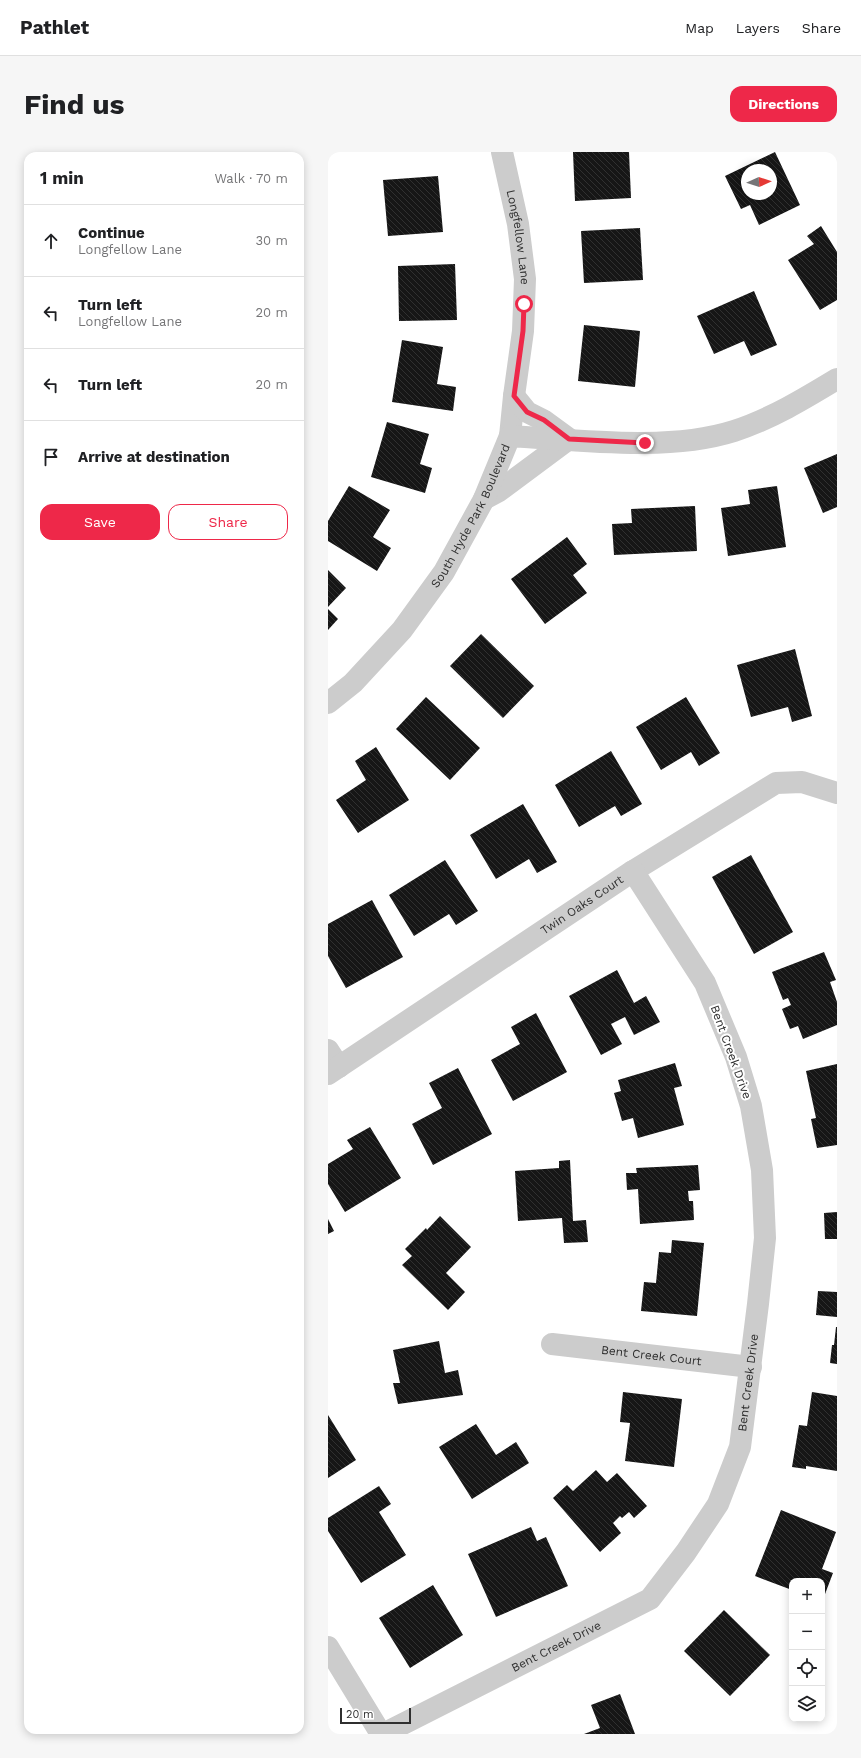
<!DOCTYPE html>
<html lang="en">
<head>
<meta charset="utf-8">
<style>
  :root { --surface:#fff; --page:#f6f6f6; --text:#202124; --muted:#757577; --line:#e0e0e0; --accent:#ee2849 }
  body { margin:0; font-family:"Work Sans",sans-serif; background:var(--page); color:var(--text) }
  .controls { position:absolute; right:12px; bottom:12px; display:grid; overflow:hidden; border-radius:8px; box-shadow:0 2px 10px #0003 }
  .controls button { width:36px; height:36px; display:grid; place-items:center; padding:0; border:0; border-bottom:1px solid var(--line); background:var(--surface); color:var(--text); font:20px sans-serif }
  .compass { position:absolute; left:413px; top:12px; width:36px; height:36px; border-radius:50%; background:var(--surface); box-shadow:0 2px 10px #0003; rotate:87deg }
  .scale { position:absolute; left:12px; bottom:10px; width:71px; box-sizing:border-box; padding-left:4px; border:2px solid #2f2f2f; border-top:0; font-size:11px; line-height:14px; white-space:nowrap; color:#2f2f2f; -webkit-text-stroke:3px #fff; paint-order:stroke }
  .stop { position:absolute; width:12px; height:12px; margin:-9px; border:3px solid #ee2849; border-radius:50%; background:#fff }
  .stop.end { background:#ee2849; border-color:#fff; box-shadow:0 1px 4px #0008 }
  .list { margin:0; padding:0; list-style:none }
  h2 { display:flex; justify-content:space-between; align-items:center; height:52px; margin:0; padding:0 16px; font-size:17px }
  h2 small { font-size:13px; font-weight:400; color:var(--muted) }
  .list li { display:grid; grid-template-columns:26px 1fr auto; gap:12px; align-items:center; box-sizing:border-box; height:72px; padding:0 16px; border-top:1px solid var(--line) }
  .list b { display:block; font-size:15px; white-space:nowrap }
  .list p { margin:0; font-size:13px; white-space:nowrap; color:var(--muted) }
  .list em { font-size:13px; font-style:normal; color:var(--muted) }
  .actions { display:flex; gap:8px; padding:12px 16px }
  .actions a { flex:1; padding:9px 0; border:1px solid var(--accent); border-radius:12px; text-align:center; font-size:14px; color:var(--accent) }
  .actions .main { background:var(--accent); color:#fff }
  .icon { flex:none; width:22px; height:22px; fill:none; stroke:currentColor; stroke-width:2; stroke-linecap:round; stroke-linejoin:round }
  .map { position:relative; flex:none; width:509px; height:1582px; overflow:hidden; border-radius:12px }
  header { display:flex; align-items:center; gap:24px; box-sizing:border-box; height:56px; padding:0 20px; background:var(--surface); border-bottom:1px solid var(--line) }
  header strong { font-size:19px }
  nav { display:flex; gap:22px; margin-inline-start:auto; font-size:14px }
  .intro { display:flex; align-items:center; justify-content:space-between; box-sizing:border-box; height:96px; padding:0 24px }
  h1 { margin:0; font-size:28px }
  .button { padding:10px 18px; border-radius:12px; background:var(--accent); color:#fff; font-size:14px; font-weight:700 }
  main { display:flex; gap:24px; padding:0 24px }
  aside { flex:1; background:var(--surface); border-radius:12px; box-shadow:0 2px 10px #0003 }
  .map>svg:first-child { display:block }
  .building { fill:url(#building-back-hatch); fill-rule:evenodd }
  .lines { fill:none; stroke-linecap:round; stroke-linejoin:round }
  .minor { stroke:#ccc; stroke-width:22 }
  .route { stroke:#ee2849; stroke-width:5 }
  .labels { text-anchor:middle; stroke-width:4; stroke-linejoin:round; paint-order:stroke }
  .street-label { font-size:12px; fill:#2f2f2f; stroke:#fff }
</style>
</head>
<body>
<header>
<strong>Pathlet</strong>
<nav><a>Map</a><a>Layers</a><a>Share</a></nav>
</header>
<div class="intro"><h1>Find us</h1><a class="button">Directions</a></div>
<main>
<aside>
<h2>1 min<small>Walk · 70 m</small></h2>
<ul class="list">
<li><svg class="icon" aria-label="ahead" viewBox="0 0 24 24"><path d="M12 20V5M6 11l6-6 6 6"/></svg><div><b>Continue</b><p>Longfellow Lane</p></div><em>30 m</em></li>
<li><svg class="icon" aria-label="left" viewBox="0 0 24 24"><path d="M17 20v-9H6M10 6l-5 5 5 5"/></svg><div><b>Turn left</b><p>Longfellow Lane</p></div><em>20 m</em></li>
<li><svg class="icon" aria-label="left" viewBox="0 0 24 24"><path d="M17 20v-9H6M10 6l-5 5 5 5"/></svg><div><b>Turn left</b></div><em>20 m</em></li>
<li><svg class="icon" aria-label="arrive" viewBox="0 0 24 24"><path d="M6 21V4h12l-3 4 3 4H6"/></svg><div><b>Arrive at destination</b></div></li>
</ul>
<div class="actions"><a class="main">Save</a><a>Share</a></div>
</aside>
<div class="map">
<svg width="509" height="1582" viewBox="0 0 509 1582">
  <defs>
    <pattern id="building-back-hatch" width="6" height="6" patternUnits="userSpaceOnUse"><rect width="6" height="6" fill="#161616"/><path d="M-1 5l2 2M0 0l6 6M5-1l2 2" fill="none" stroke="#303030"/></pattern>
  </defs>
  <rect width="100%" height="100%" fill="#fff"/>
  <g class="building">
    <polygon points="245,0 301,0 303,46 247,49"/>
    <path d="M447 0 472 53 431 73 422 53 413 57 397 24ZM419 18H443V42H419Z"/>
    <polygon points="110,24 115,80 60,84 55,28"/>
    <polygon points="493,74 509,100 509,148 492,158 460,108 486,92 479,84"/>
    <polygon points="312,76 315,128 256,131 253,79"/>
    <polygon points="127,112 129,168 71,169 70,114"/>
    <polygon points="426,139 449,193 423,204 416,189 386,202 369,164"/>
    <polygon points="256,173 312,179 307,235 250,229"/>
    <polygon points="74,188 115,195 109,232 128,235 125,259 64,250"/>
    <polygon points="59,270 101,282 92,312 104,316 97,341 43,325"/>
    <polygon points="509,302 509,355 495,361 476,316"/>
    <polygon points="21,334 62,358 45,385 63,396 49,419 0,389 0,369"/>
    <polygon points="449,334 458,395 400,404 393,356 422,352 420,338"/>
    <polygon points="367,354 369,399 286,403 284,372 304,371 303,357"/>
    <polygon points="239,385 259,412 245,423 259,441 217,472 183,427"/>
    <polygon points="0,418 18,436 0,455"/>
    <polygon points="0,457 10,467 0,478"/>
    <polygon points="153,482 206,534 175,566 122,514"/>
    <polygon points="467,497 484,564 464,570 460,555 423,565 409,513"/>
    <polygon points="98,545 152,596 122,628 68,577"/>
    <polygon points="358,545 392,601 371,614 363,600 333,618 308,575"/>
    <polygon points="48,595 81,648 30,681 8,648 38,628 27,609"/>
    <polygon points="283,599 314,652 293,664 287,654 251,675 227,633"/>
    <polygon points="195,652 229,710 209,721 201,707 168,727 142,683"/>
    <polygon points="423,703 465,780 426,802 384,725"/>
    <polygon points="117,708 150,759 128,773 121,762 86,784 61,743"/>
    <polygon points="44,748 75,805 18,836 0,804 0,772"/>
    <polygon points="496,800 508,828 502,830 509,850 509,873 475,887 470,874 462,877 454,857 463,853 460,846 455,848 444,820"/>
    <polygon points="289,818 306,851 318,844 332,870 306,883 297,865 283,872 294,892 273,903 241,844"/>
    <polygon points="208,861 239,920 185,949 163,908 192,892 183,875"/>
    <polygon points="347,911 354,934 346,936 356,973 310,986 305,966 294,969 286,941 293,939 290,928"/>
    <polygon points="509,912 509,993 489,996 483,967 488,966 478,919"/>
    <polygon points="130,916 164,982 105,1013 84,972 114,956 101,931"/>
    <polygon points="42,975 73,1026 17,1060 0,1032 0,1012 25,997 19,988"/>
    <polygon points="242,1008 245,1069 258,1068 260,1090 236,1091 234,1066 190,1069 187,1019 231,1016 231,1009"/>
    <polygon points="370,1013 372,1038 360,1039 361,1049 365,1049 366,1068 312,1072 310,1037 299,1038 298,1021 309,1021 308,1016"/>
    <polygon points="509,1060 509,1087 497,1087 496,1061"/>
    <polygon points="112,1064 143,1095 118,1121 137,1140 120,1158 74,1113 84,1104 77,1097 98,1076 99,1078"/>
    <polygon points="0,1067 6,1079 0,1082"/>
    <polygon points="344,1088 376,1091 369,1164 313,1159 316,1130 328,1131 331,1100 343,1101"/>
    <polygon points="490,1139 509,1140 509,1165 488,1163"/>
    <polygon points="508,1175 509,1175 509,1212 502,1211 504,1193 506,1193"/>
    <polygon points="111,1189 117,1221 130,1218 135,1243 70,1252 65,1231 72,1231 65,1198"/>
    <polygon points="295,1240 354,1247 346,1315 297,1309 302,1271 292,1270"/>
    <polygon points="484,1240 509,1244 509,1319 478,1314 478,1317 464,1315 471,1273 479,1274"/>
    <polygon points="0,1263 28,1308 0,1326"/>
    <polygon points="148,1272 168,1303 188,1290 201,1311 144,1347 111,1295"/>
    <polygon points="268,1318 279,1330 289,1321 319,1354 306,1366 301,1360 294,1366 292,1364 285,1371 293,1381 272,1400 225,1346 239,1333 245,1339"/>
    <polygon points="51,1334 63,1352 51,1360 78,1403 33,1431 0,1379 0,1366"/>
    <polygon points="453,1358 508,1380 494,1417 505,1421 494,1450 494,1429 464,1429 464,1438 427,1424"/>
    <polygon points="203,1375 209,1389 218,1385 240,1434 168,1465 140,1402"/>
    <polygon points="105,1433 135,1483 82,1516 51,1466"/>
    <polygon points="396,1458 442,1503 402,1544 356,1499"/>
    <polygon points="292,1542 307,1582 256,1582 272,1576 263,1553"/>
  </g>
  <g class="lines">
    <g class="minor">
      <path id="s1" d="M174 0 190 72 197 127 195 179 186 244 182 284"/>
      <polyline points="156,347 171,339 241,287 215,268 199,260 186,244"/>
      <path id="s2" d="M0 551 25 531 74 478 116 420 156 347 182 284C251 288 340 300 406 279 443 267 476 247 509 227"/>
      <polyline points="0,898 11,915"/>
      <path id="s3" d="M0 922 305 719 448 631 474 630 509 641"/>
      <path id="s4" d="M224 1192 423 1215"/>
      <polyline points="0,1495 53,1582"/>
      <path id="s5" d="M55 1582 322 1447 358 1400 390 1352 412 1295 430 1152 437 1086 434 1018 423 954 408 905 377 831 305 719"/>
    </g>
  </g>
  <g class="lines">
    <polyline class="route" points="196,152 195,179 186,244 199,260 216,268 241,287 317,291"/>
  </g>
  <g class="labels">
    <g class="street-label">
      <text dy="4" stroke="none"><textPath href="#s1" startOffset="87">Longfellow Lane</textPath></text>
      <text dy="4" stroke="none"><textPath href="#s2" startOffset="238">South Hyde Park Boulevard</textPath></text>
      <text dy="4" stroke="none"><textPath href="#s3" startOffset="305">Twin Oaks Court</textPath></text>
      <text transform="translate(403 900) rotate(70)" y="4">Bent Creek Drive</text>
      <text dy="4" stroke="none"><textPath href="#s4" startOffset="100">Bent Creek Court</textPath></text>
      <text dy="4" stroke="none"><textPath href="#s5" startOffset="542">Bent Creek Drive</textPath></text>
      <text dy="4" stroke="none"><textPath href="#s5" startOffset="194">Bent Creek Drive</textPath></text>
    </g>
  </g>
</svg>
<div class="controls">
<button>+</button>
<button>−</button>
<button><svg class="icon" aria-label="locate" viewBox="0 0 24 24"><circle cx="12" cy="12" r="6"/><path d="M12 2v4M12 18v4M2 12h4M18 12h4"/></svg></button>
<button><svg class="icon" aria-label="layers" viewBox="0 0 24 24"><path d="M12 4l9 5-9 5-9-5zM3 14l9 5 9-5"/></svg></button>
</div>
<svg class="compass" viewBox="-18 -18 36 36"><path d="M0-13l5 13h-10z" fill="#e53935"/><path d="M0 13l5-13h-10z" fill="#757577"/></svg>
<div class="scale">20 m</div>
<div class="stop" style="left:196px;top:152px"></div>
<div class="stop end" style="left:317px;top:291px"></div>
</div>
</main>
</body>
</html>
